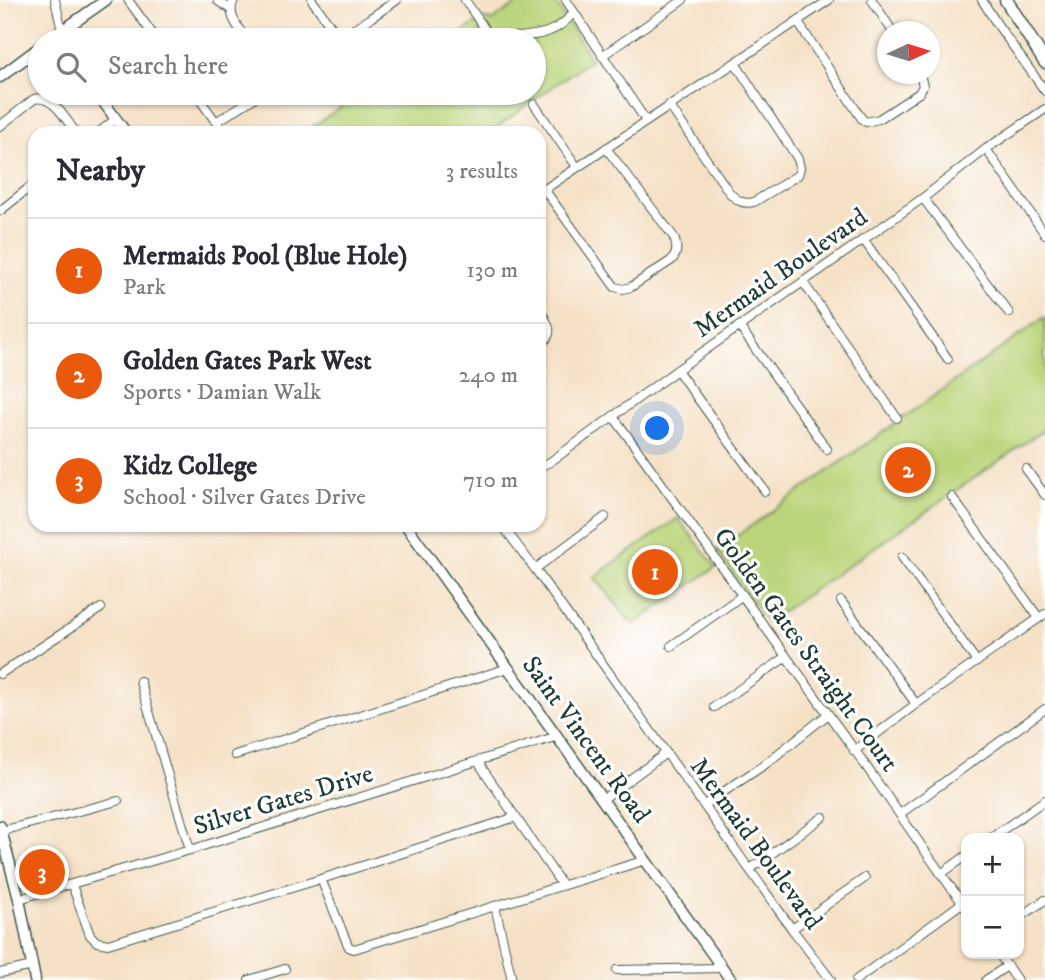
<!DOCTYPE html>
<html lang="en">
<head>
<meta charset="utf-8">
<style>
  :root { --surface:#fff; --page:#f2f2f3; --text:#2b2b33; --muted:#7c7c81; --line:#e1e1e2; --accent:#ea580c }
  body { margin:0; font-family:"IM FELL DW Pica",serif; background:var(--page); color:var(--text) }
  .controls { position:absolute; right:21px; bottom:21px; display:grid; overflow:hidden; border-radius:14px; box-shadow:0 2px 5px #0004 }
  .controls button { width:63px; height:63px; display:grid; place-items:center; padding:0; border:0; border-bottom:2px solid var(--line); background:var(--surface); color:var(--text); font:35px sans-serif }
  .compass { position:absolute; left:877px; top:21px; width:63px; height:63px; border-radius:50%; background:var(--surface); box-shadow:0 2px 5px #0004; rotate:86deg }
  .you { position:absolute; left:658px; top:429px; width:24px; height:24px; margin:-18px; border:5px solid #fff; border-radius:50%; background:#1a73e8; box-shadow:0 0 0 10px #1a73e833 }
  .badge { display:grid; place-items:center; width:46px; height:46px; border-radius:50%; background:var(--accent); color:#fff; font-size:23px; font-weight:700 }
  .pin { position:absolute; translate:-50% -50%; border:4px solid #fff; box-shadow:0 2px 7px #0006 }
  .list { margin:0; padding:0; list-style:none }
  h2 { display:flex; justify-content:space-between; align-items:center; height:91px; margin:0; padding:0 28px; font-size:30px }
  h2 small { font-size:23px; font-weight:400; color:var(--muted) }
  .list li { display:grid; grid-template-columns:46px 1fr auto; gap:21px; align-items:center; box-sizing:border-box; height:105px; padding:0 28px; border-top:2px solid var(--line) }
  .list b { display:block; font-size:26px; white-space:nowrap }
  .list p { margin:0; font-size:23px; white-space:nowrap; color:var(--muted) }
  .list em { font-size:23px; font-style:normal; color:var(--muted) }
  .icon { flex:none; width:38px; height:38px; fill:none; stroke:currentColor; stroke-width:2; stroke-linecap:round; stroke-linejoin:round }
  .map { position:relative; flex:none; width:1045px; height:980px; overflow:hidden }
  .search { position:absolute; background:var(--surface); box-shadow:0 2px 5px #0004; left:28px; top:28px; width:518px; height:77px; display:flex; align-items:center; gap:18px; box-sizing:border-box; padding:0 24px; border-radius:38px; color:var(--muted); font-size:26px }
  .panel { position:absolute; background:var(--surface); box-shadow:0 2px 5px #0004; left:28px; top:126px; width:518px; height:406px; border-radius:21px }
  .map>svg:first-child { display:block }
  .green { fill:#bbd57b; stroke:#6d8958; stroke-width:2 }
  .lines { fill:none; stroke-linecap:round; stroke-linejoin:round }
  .street-casing { stroke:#3f564a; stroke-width:10 }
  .secondary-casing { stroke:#3f564a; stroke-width:13 }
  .primary-casing { stroke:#3f564a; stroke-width:15 }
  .street { stroke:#fff; stroke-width:8 }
  .secondary { stroke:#fff; stroke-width:10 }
  .primary { stroke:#fff; stroke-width:12 }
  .labels { text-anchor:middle; stroke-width:6; stroke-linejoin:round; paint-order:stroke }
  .street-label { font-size:26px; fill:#1f3d34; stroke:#fff }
</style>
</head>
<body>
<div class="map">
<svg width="1045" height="980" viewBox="0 0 1045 980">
  <rect width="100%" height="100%" fill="#fff"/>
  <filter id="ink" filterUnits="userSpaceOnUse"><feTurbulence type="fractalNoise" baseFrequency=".0143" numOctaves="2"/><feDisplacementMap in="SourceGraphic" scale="14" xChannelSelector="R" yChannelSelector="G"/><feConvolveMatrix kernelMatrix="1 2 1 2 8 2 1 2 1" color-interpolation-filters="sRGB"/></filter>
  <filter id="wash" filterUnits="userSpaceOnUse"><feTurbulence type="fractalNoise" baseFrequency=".00686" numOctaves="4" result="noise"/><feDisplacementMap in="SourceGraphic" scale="28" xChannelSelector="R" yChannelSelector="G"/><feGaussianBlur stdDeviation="1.57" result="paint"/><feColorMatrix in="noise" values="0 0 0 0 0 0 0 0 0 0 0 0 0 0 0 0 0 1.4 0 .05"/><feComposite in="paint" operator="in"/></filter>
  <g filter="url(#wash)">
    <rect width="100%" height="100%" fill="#f5e1c6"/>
    <g class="green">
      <polygon points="523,0 554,0 591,59 489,133 303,133 362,93 534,93 534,40 449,40 483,19 493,20"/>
      <polygon points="1045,317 1045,429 767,622 717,550"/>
      <polygon points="678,518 716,567 633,625 594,577"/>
    </g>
  </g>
  <g filter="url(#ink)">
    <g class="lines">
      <defs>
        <g id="street">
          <polyline points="55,0 62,31"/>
          <polyline points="128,0 157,40"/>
          <path d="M234 0C226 15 239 28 247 40"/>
          <polyline points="312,0 340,39"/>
          <polyline points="465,0 486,31"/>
          <polyline points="566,0 646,121"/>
          <polyline points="872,0 893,32"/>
          <polyline points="982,0 997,24 1045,91"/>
          <polyline points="218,1 230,9"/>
          <polyline points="797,21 862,119 866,122 879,119 919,93 923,86 920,74"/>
          <path d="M498 39C529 35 553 39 574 12"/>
          <polyline points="338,40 397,0"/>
          <polyline points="602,56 683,0"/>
          <polyline points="195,93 224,133"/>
          <polyline points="534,104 577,167"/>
          <path d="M669 105 729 192C736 200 743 205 754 202L798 175 800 168 798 159 735 63"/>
          <polyline points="216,122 262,93"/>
          <path d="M0 126 34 99C53 94 66 120 76 133"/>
          <polyline points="98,133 116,119"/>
          <polyline points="986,149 1045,234"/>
          <path d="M544 189 615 287 623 289 631 287 672 260C678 253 677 244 673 236L606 148"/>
          <polyline points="539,193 829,0"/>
          <polyline points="923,198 1009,313"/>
          <polyline points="0,211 35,183"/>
          <polyline points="863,239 948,359"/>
          <polyline points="803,282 897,418"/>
          <path d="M539 309C549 324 556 334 539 346"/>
          <polyline points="739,326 827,449"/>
          <polyline points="677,370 765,491"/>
          <path d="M613 416C694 528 774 641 856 752 893 804 928 857 966 908"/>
          <polyline points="539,467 550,462 677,370 923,198 986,149 1045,109"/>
          <polyline points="1026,469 1045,495"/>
          <polyline points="952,497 1039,618"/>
          <polyline points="502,525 535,569 792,929 831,980"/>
          <polyline points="902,557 977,662"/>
          <polyline points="535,569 605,517"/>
          <polyline points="841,601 916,704"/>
          <polyline points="671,646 743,595"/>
          <polyline points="0,674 101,608"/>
          <polyline points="140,681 190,850"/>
          <polyline points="714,707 786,657"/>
          <polyline points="854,751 916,704 1045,614"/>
          <polyline points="235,755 508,668"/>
          <polyline points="478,762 562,885"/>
          <polyline points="603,799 666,753"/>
          <polyline points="704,805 764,765 827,715"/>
          <polyline points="900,814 1045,709"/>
          <polyline points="1,831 118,801"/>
          <polyline points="991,838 1045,800"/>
          <polyline points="750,869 823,817"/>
          <polyline points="941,874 966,856"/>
          <polyline points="321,879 347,943 349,947 354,949 646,860"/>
          <polyline points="72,885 90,935 97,942 108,944 321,879 516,817"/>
          <polyline points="19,899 190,850 558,736"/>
          <polyline points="495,906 512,980"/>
          <polyline points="1019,918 1045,900"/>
          <polyline points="792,929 865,878"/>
          <polyline points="999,954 1017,980"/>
          <polyline points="617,970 722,968"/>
          <polyline points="0,973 33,966"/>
          <polyline points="249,980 285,969"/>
          <polyline points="856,980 962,903"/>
          <polyline points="986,980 1007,966"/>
        </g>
        <g id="secondary">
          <polyline points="49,40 106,0"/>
          <polyline points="0,77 40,47"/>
          <polyline points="97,93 126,133"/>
          <polyline points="406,525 731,980"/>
          <polyline points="0,826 19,899 35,980"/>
        </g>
        <polyline id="primary" points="1006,0 1045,62"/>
      </defs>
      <use href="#street" class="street-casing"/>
      <use href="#secondary" class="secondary-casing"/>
      <use href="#primary" class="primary-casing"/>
      <use href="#street" class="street"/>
      <use href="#secondary" class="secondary"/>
      <use href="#primary" class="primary"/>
    </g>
  </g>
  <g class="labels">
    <g class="street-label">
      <text transform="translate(780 272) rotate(-35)" y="9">Mermaid Boulevard</text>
      <text transform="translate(807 649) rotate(54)" y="9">Golden Gates Straight Court</text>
      <text transform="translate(587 739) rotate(54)" y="9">Saint Vincent Road</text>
      <text transform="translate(283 799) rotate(-17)" y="9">Silver Gates Drive</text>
      <text transform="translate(757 843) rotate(54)" y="9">Mermaid Boulevard</text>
    </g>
  </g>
</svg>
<div class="controls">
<button>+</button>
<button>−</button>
</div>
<svg class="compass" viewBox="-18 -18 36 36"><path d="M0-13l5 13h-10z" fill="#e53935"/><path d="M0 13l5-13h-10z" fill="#7c7c81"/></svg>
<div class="you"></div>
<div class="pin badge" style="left:655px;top:572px">1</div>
<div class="pin badge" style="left:908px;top:470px">2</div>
<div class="pin badge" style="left:42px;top:872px">3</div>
<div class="search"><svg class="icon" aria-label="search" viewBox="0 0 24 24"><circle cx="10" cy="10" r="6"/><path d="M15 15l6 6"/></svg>Search here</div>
<section class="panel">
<h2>Nearby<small>3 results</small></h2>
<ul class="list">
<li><span class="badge">1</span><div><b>Mermaids Pool (Blue Hole)</b><p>Park</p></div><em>130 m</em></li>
<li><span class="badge">2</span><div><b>Golden Gates Park West</b><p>Sports · Damian Walk</p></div><em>240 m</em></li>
<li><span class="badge">3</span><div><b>Kidz College</b><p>School · Silver Gates Drive</p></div><em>710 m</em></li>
</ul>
</section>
</div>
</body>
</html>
